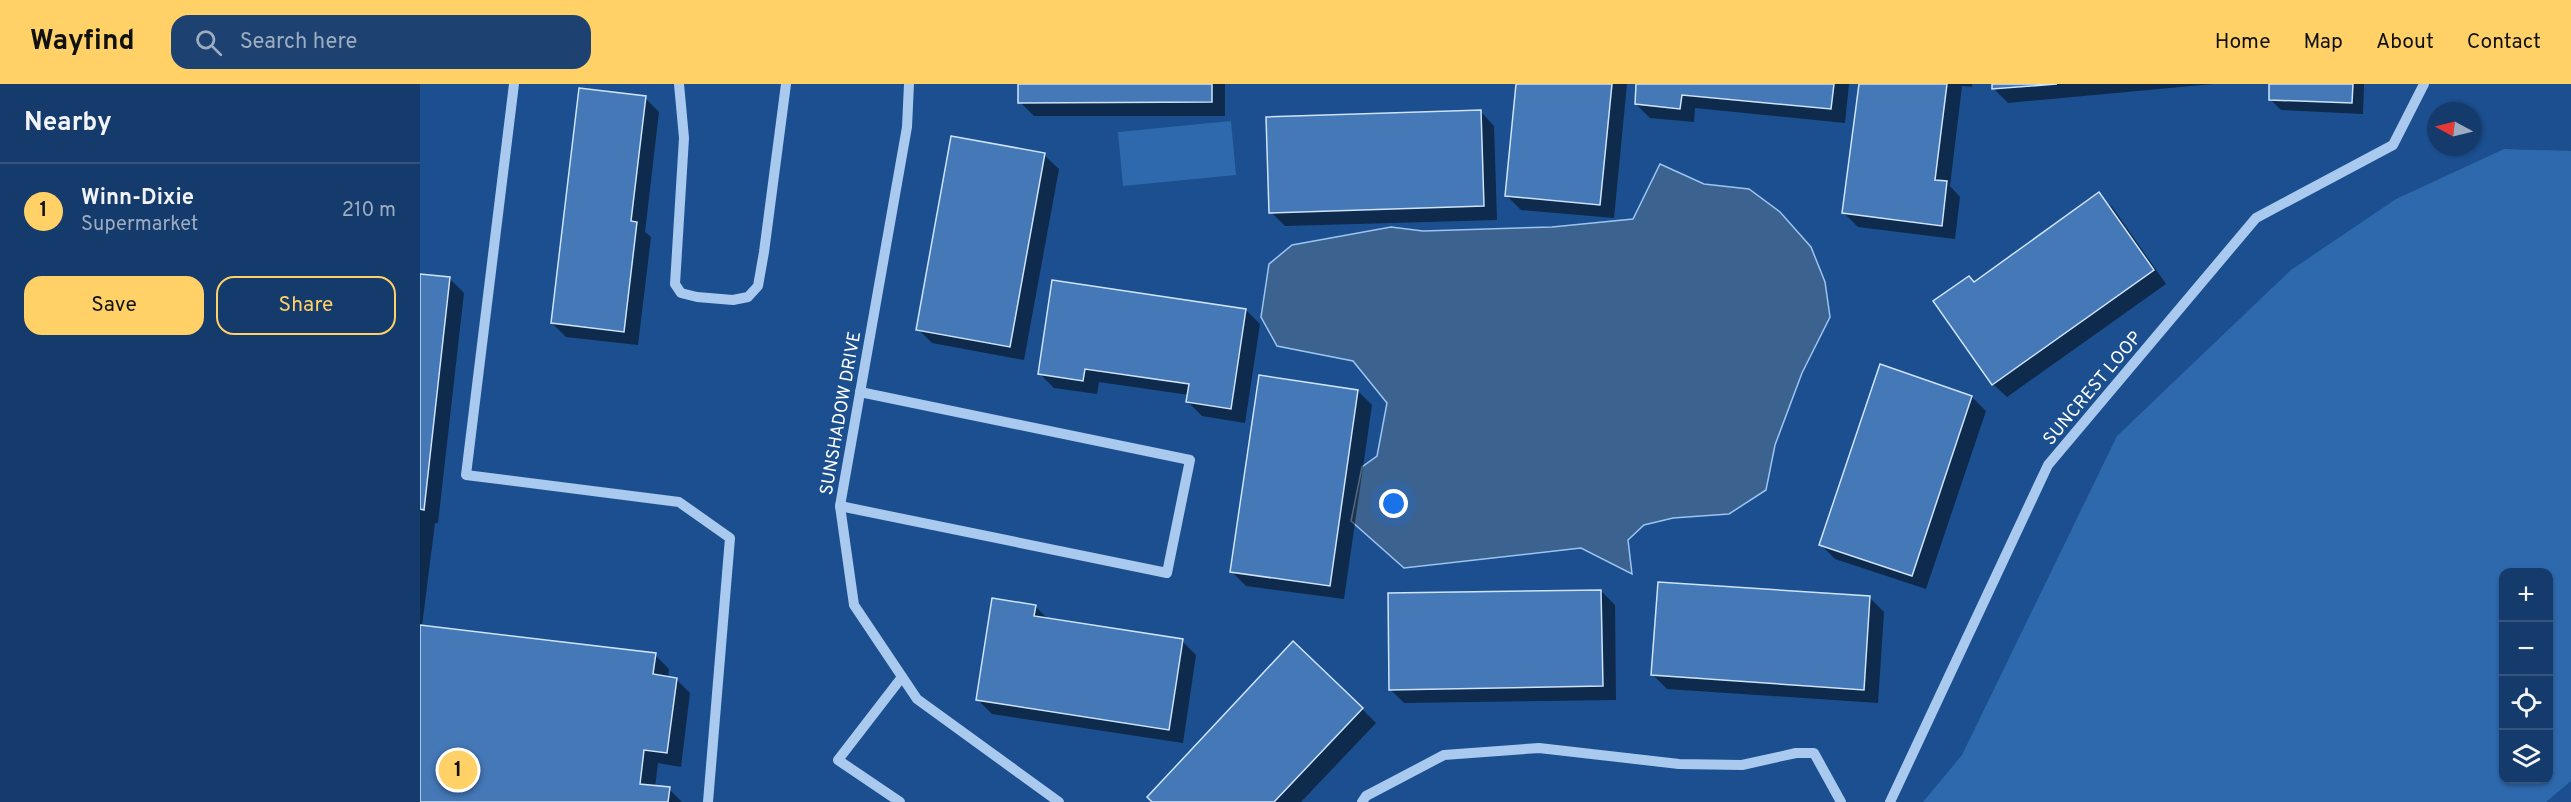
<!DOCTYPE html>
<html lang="en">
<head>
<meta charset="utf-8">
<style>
  :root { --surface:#143b6b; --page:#1d4271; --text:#f1f3f6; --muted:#9dadc1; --line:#33557e; --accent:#ffd166 }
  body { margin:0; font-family:Overpass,sans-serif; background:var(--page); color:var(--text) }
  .controls { position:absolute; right:18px; bottom:18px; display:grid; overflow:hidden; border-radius:12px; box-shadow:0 2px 4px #0004 }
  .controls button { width:54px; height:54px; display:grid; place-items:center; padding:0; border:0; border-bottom:2px solid var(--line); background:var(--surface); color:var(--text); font:30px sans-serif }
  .compass { position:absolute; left:2007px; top:18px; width:54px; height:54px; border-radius:50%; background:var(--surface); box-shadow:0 2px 4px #0004; rotate:277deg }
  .you { position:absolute; left:974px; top:420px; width:21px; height:21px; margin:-15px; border:4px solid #fff; border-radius:50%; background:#1a73e8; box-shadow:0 0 0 9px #1a73e833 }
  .badge { display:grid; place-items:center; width:39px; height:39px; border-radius:50%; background:var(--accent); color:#111; font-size:20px; font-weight:700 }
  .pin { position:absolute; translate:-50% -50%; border:3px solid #fff; box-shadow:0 2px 6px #0006 }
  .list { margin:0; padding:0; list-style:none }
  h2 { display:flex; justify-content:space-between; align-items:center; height:78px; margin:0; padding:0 24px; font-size:26px }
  h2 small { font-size:20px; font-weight:400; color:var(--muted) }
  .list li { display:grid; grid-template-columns:39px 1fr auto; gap:18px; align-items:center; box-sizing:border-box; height:96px; padding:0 24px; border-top:2px solid var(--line) }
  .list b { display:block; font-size:22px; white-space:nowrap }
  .list p { margin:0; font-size:20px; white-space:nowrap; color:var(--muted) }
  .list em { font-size:20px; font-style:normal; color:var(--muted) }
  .actions { display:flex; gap:12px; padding:18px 24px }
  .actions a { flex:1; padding:14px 0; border:2px solid var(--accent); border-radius:18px; text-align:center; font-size:21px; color:var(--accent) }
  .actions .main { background:var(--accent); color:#111 }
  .icon { flex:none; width:33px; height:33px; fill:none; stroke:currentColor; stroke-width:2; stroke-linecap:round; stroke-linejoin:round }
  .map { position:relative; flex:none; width:2151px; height:718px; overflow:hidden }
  header { display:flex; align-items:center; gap:36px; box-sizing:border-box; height:84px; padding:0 30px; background:var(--accent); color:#111 }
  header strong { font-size:28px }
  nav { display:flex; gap:33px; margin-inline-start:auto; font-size:21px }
  .search { width:420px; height:54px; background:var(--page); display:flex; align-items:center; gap:15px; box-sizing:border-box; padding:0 21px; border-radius:18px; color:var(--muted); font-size:22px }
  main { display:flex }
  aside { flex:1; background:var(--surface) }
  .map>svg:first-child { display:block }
  .green { fill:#2e69ad; fill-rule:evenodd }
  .water { fill:#3c6290; stroke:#9cc4f0; stroke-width:1.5 }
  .shadow { fill:#0007 }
  .building { fill:#4478b7; stroke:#cfe3fa; stroke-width:1.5 }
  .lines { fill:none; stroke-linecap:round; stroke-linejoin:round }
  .minor { stroke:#a9c9ee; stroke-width:10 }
  .labels { text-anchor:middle; stroke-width:4.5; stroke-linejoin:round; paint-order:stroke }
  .street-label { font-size:18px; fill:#fff; stroke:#1b4f8f }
</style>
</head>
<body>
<header>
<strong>Wayfind</strong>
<div class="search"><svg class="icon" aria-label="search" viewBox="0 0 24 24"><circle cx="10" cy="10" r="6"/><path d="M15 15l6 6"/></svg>Search here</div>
<nav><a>Home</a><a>Map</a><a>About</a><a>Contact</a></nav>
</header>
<main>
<aside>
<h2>Nearby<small></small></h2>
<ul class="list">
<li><span class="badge">1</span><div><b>Winn-Dixie</b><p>Supermarket</p></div><em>210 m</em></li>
</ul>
<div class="actions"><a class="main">Save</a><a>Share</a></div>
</aside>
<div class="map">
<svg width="2151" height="718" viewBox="0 0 2151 718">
  <rect width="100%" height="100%" fill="#1b4f8f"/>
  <g class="green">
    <polygon points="811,37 816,91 703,102 698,48"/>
    <path d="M2084 65 2151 67V697L2126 718H1503L1542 671 1697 352 1871 186 1976 115ZM2128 488V696H2084V488Z"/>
  </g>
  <polygon class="water" points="1240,80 1284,100 1329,105 1360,128 1391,163 1405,198 1410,233 1382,289 1355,361 1346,406 1309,430 1253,434 1224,441 1208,456 1212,490 1161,464 984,484 931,437 942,383 957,372 967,319 933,277 857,262 841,233 849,180 872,161 971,143 1003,147 1132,143 1213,135"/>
  <g class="shadow">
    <polygon points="600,0 805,0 805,32 614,32 600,18"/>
    <polygon points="1097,0 1207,0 1194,134 1101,126 1087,112"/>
    <polygon points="1218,0 1429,0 1425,39 1275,24 1274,38 1230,34 1216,20"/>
    <polygon points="1440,0 1552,0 1552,3 1542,2 1530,102 1540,113 1535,155 1438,143 1424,129"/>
    <polygon points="1573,0 1793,0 1588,19 1574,5"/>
    <polygon points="1851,0 1944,0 1943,30 1861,26 1850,15"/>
    <polygon points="225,14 239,28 225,148 231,153 218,261 146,253 132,239"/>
    <polygon points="1060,27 1074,42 1077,136 865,142 851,128"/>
    <polygon points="624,71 639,85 604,276 512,259 498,245"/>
    <polygon points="1679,110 1693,124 1746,200 1587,313 1573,300 1555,199"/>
    <polygon points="0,191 30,195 44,209 18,439 15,439 2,542 235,571 249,585 248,594 256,595 270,609 261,683 238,679 235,703 249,705 262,718 0,718"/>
    <polygon points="826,226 840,240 825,339 782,332 768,318 769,311 679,298 677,310 634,304 620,290"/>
    <polygon points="938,307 952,321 924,515 826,502 812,488"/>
    <polygon points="1552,313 1566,327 1506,505 1415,475 1401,461"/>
    <polygon points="1181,507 1195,521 1196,616 984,619 970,605"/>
    <polygon points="1450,514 1464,528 1458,619 1247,605 1233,591"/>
    <polygon points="615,522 629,536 762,557 776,571 763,659 572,630 558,616"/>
    <polygon points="942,625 956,639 881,718 733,718"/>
  </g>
  <g class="building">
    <polygon points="598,0 792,0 792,18 598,19"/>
    <polygon points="1096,0 1192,0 1180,121 1085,112"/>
    <polygon points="1216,0 1414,0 1411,25 1262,11 1260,25 1215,20"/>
    <polygon points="1439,0 1527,0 1515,96 1527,97 1522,142 1422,129"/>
    <polygon points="1572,0 1637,0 1572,5"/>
    <polygon points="1849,0 1933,0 1932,19 1849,16"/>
    <polygon points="159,4 226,12 211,137 217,138 204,248 131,239"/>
    <polygon points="1061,26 1064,122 849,129 846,33"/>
    <polygon points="531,52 625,69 590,263 496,246"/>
    <polygon points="1679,108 1734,186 1572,301 1513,217 1549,192 1554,198"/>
    <polygon points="0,190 30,193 4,426 0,425"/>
    <polygon points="632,196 826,225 811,325 766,318 769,300 665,285 663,297 618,290"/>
    <polygon points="1460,280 1552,312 1492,492 1399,461"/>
    <polygon points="839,291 938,306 910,502 810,488"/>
    <polygon points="1238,498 1450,512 1444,606 1231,591"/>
    <polygon points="1181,506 1183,602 969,606 968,509"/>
    <polygon points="572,514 616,521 614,532 763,555 749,646 556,616"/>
    <polygon points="0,541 236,569 233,590 257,594 247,669 224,666 220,700 250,703 248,718 0,718"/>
    <polygon points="873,557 943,624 854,718 732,718 727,713"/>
  </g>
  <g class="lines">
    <g class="minor">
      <polyline points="94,0 46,391 259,418 310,454 288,718"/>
      <polyline points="259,0 264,54 255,200 261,209 277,213 313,216 328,213 338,202 344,168 366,0"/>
      <polyline points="489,0 487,43 420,422 434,521 497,615 639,718"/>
      <polyline points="420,422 747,489 770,376 440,308"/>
      <polyline points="480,718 418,676 482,593"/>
      <polyline points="942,718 946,712 1024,671 1119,664 1259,680 1322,681 1376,669 1394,669 1421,718"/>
      <polyline points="1470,718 1628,381 1836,134 1973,61 2004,0"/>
    </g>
  </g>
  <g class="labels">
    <g class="street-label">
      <text transform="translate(1672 304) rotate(-50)" y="6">SUNCREST LOOP</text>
      <text transform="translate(420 329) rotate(-80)" y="6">SUNSHADOW DRIVE</text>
    </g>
  </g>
</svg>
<div class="controls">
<button>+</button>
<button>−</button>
<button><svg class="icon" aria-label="locate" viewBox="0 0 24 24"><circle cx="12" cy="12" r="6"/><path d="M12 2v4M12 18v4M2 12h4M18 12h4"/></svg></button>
<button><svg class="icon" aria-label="layers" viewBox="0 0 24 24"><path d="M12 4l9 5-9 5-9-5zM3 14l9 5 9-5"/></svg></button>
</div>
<svg class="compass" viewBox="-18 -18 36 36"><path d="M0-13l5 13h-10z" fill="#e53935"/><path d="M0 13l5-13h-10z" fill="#9dadc1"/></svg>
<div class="you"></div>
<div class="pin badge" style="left:38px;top:686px">1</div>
</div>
</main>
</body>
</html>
